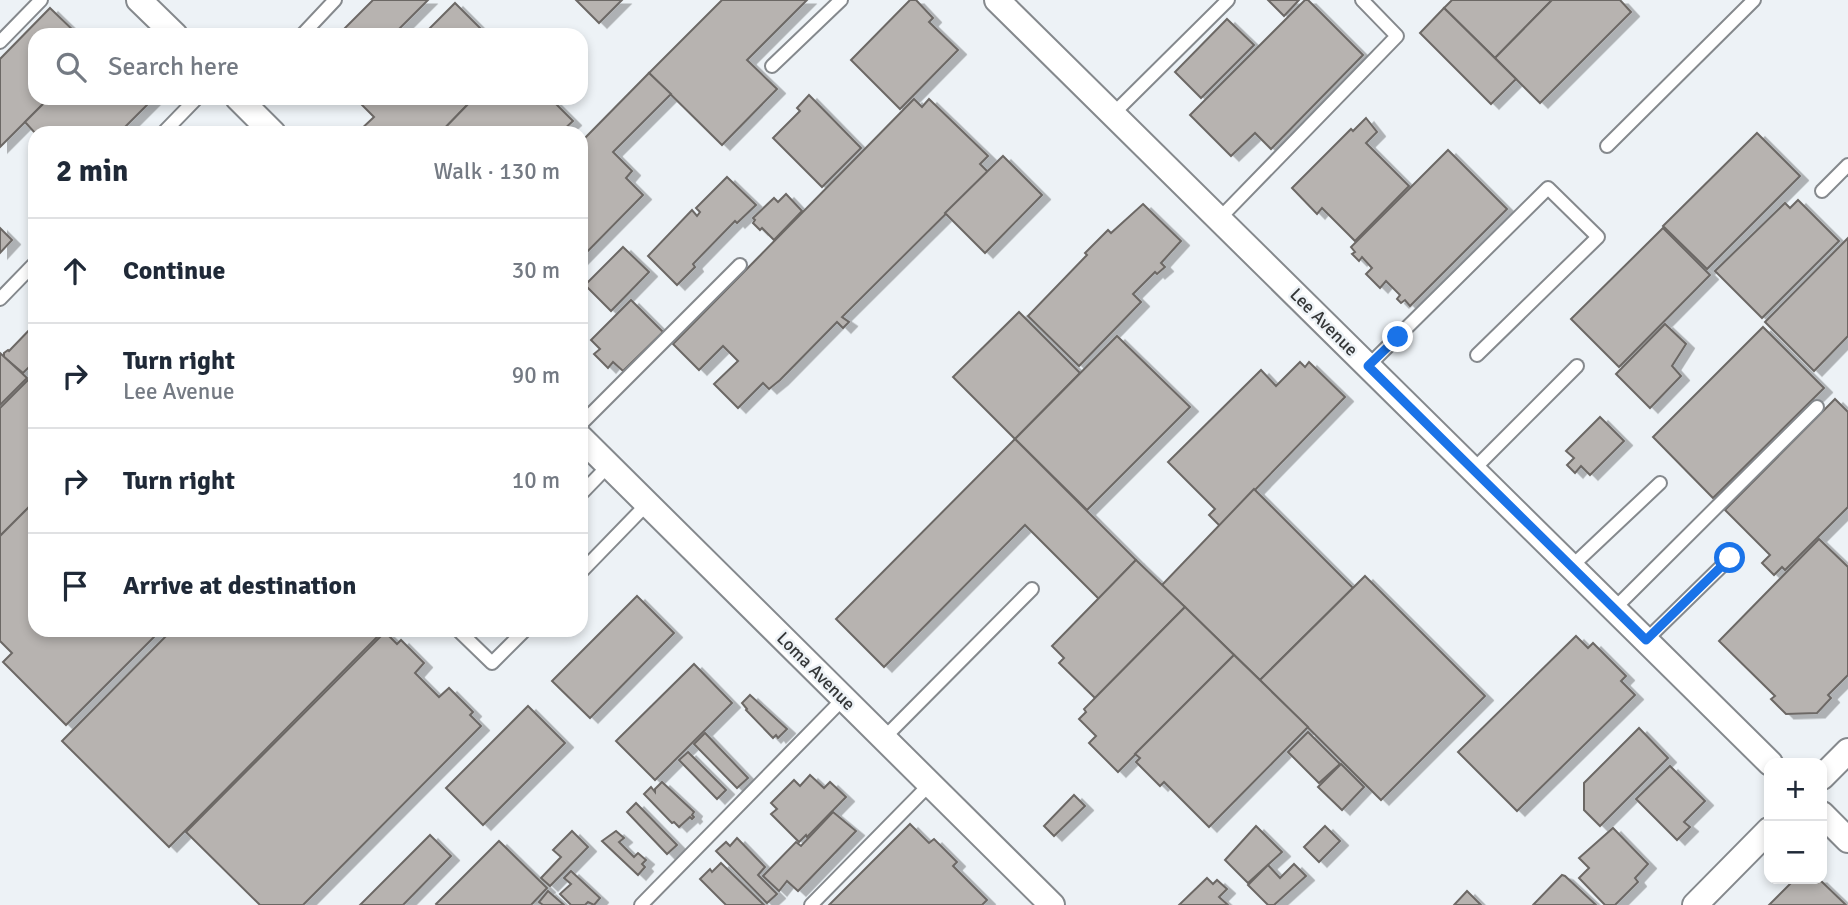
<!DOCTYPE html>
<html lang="en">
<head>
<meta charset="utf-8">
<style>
  :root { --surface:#fff; --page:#f6f6f7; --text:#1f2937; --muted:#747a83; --line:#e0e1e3 }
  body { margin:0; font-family:Signika,sans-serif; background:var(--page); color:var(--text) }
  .controls { position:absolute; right:21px; bottom:21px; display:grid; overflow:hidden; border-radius:14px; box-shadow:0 4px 10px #0003 }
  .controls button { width:63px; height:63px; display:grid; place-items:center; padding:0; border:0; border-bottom:2px solid var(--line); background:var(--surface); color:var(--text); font:35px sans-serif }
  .stop { position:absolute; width:21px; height:21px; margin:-16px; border:5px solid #1a73e8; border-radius:50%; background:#fff }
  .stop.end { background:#1a73e8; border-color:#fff; box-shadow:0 2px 7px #0008 }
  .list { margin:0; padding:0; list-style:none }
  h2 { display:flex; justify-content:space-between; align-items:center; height:91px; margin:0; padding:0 28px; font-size:30px }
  h2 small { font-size:23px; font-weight:400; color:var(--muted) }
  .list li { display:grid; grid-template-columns:46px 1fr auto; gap:21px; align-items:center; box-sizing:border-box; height:105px; padding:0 28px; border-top:2px solid var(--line) }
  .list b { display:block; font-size:26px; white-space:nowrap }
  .list p { margin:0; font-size:23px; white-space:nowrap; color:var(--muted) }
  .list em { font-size:23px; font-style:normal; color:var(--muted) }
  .icon { flex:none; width:38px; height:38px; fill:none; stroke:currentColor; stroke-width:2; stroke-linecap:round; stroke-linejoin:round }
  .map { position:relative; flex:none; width:1848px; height:905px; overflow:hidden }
  .search { position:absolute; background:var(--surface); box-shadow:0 4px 10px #0003; left:28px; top:28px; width:560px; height:77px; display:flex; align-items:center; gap:18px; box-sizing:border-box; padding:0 24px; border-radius:21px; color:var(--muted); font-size:26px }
  .panel { position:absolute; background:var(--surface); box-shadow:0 4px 10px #0003; left:28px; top:126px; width:560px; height:511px; border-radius:21px }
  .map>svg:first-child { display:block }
  .building { fill:#b7b3b0; stroke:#6c6865; stroke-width:2; filter:url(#shadow) }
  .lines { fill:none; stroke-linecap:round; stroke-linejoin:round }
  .service-casing { stroke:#85898d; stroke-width:16 }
  .minor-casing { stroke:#85898d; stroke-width:28 }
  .service { stroke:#fff; stroke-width:12 }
  .minor { stroke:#fff; stroke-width:24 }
  .route { stroke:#1a73e8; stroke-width:9 }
  .labels { text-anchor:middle; stroke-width:5; stroke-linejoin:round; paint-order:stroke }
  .street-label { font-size:18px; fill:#343637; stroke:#edf2f6 }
</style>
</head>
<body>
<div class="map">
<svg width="1848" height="905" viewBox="0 0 1848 905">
  <defs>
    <filter id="shadow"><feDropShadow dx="8" dy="4.5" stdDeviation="0" flood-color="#0004"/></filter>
  </defs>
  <rect width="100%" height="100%" fill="#edf2f6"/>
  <g class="building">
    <polygon points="373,0 428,0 393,35 338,35"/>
    <polygon points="576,0 622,0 599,23"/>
    <polygon points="722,0 807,0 747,60 777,89 722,145 649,73"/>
    <polygon points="910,0 916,0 933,18 929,22 958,50 900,109 851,60"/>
    <polygon points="1268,0 1299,0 1284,16"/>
    <polygon points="1305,0 1308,0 1363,55 1271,149 1255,133 1231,156 1190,115"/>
    <polygon points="1452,0 1552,0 1495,58 1444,8"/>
    <polygon points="1552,0 1620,0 1631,12 1540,103 1495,58"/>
    <polygon points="455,3 487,35 423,35"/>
    <polygon points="50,8 78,35 35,35 35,98 49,98 0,147 0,59"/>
    <polygon points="1444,8 1516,79 1491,104 1420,33"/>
    <polygon points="1227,19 1254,45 1201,98 1175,72"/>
    <polygon points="649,73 671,94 613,152 632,171 626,178 643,195 581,258 581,142"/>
    <polygon points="809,95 861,148 822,187 773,138 800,111 797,108"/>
    <polygon points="49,98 154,98 119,133 35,133 25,122"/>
    <polygon points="360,98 474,98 440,133 357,133 374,117 357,100"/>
    <polygon points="474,98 550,98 573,121 560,133 440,133"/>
    <polygon points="914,99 922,107 929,99 988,156 980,164 988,172 842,317 849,322 843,328 837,322 780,380 769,389 763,383 738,408 714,384 738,361 723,346 699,370 673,344"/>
    <polygon points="1366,118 1377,132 1366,143 1409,186 1355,241 1322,208 1317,214 1292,188 1351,129 1353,131"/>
    <polygon points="1757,133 1800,176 1707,269 1663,226"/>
    <polygon points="1448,150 1507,209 1410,306 1405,300 1401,303 1397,299 1400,295 1386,281 1380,288 1366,274 1372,268 1362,257 1359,261 1352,254 1355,252 1351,247"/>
    <polygon points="1003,156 1042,195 985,253 945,213"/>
    <polygon points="727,177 756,205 737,223 735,221 693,264 695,267 677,285 648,256 692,210 697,216 700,212 696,208"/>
    <polygon points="786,194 802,211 774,240 762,228 760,230 753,223 755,220 753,218 774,198 778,202"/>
    <polygon points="1798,200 1839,241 1762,318 1715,271 1785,203 1790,208"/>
    <polygon points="1143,204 1181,241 1161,263 1165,267 1157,274 1155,272 1133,294 1141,302 1079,366 1028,316 1087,255 1085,253 1108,230 1111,233"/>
    <polygon points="0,228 12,240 0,253"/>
    <polygon points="1663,228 1710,275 1619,367 1571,319"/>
    <polygon points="1848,238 1848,336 1814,371 1765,322"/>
    <polygon points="623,247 649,272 611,311 585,285"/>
    <polygon points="631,300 663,332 623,371 613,362 608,368 594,354 600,349 591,340"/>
    <polygon points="1019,312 1080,373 1015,439 953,377"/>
    <polygon points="35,324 35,368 33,370 29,367 23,373 4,357 4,353 8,350 9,351"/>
    <polygon points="1665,324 1686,344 1672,366 1681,376 1650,408 1616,374"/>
    <polygon points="1763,327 1824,388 1713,498 1653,437"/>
    <polygon points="1117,336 1190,407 1087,510 1015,439"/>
    <polygon points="0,353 27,378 0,405"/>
    <polygon points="1300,362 1305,367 1309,362 1345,397 1220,526 1209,515 1215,509 1168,462 1261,370 1276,386"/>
    <polygon points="35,373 35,501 0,536 0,408"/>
    <polygon points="1835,399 1848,412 1848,507 1785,570 1782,567 1774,575 1762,563 1770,555 1725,510"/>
    <polygon points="1600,417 1624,441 1590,475 1581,466 1575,473 1567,465 1574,458 1566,451"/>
    <polygon points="1015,439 1136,560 1099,599 1025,525 884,667 836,619"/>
    <polygon points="1254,489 1353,588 1260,680 1162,585"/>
    <polygon points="35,501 35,630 161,630 66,725 3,662 12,653 0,641 0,536"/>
    <polygon points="1819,539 1848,567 1848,675 1828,695 1831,698 1817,713 1786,714 1771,699 1775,696 1719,641"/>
    <polygon points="1136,560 1185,607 1095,698 1059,663 1064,658 1052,646"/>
    <polygon points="1365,576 1485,696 1381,800 1260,680"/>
    <polygon points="637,596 674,633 590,718 552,681"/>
    <polygon points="1185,607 1234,655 1118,772 1089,743 1096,736 1079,719 1086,712 1084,709"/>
    <polygon points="172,630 384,630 169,847 62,741"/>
    <polygon points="385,632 397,644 401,640 424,663 415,673 439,697 449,688 473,712 470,715 481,726 303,905 260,905 186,832"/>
    <polygon points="1576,636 1588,648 1593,643 1626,676 1621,681 1635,695 1517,811 1458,752"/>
    <polygon points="1234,655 1308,727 1209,827 1164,782 1160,786 1136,762 1140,758 1135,754"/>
    <polygon points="694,664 732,703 655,780 616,741"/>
    <polygon points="750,695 787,729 778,738 776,735 773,738 746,710 747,709 742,703"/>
    <polygon points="528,706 565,743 483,825 446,788"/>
    <polygon points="1639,728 1668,758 1600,826 1584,810 1584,783"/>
    <polygon points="1308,732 1340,764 1319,783 1288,752"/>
    <polygon points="705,733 748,778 737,788 694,744"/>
    <polygon points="688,752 726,790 717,799 679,760"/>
    <polygon points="1341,764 1364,787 1342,810 1318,787"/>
    <polygon points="1670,766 1705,801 1684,822 1690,827 1677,840 1636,799"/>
    <polygon points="810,775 824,788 830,782 846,797 807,837 806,835 799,842 771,814 777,809 771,803 794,780 800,786"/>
    <polygon points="662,782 694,812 692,815 694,817 692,819 690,817 679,827 674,822 672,823 644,794 651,787 655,792 655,789"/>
    <polygon points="1074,795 1085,806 1054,836 1044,826"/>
    <polygon points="636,803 677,845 667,854 627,812"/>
    <polygon points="833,812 856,831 798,891 787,881 779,891 763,876 796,842 801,846"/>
    <polygon points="910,824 929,843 934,839 957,862 953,866 987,900 982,905 829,905"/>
    <polygon points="1256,826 1282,852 1248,883 1225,860"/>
    <polygon points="1325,826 1340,841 1319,862 1304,847"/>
    <polygon points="1613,828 1648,864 1635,878 1638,882 1615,905 1605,905 1579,878 1589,868 1579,858"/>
    <polygon points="572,831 588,847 550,886 541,878 561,857 553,850"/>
    <polygon points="616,831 624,838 619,842 634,857 638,853 646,860 642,864 645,867 638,875 602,841"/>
    <polygon points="430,835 451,856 403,905 360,905"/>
    <polygon points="737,838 765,867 758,875 777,894 767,903 716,851 726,842 730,846"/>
    <polygon points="499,841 547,888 531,905 437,905 436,904"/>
    <polygon points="721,863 764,905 726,905 700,879 710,869 712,872"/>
    <polygon points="1294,864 1306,876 1274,905 1268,905 1248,885 1268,865 1280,878"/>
    <polygon points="571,871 600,898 594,905 588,902 585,905 571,905 560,894 571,884 564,878"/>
    <polygon points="1562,875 1565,876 1596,905 1533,905"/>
    <polygon points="1207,878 1213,884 1217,880 1227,889 1219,897 1228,905 1179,905"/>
    <polygon points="1795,879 1819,879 1846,905 1769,905"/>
    <polygon points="548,891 564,905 543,905 539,902"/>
    <polygon points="1467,891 1481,905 1454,905"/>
  </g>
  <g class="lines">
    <defs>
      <g id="service">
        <polyline points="302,35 335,0"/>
        <polyline points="0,42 41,0"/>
        <polyline points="772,66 841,0"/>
        <polyline points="1113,114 1228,0"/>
        <polyline points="163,133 197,98"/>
        <polyline points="1607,146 1754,0"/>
        <polyline points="1822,191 1848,165"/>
        <polyline points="1219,219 1397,36 1362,0"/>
        <polyline points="0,299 35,263"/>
        <polyline points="1368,366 1548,188 1598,237 1477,355"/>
        <polyline points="581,424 740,265"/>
        <polyline points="1473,470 1577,366"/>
        <polyline points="581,494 609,465"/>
        <polyline points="1572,566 1660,483"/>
        <polyline points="581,572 647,504"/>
        <polyline points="1614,609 1817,407"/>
        <polyline points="458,630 492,663 525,630"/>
        <polyline points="1646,640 1730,558"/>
        <polyline points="884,738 1032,589"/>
        <polyline points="641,905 844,698"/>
        <polyline points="811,905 930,784"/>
      </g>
      <g id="minor">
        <polyline points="139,0 175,35"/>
        <polyline points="997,0 1770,763"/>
        <polyline points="238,98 273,133"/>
        <polyline points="581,438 1052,905"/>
        <polyline points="1822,777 1848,751"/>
        <polyline points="1822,814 1848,840"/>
        <polyline points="1695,905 1769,830"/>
      </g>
    </defs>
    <use href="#service" class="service-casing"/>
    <use href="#minor" class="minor-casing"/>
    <use href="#service" class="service"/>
    <use href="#minor" class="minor"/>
  </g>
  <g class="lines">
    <polyline class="route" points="1398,337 1368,366 1646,640 1730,558"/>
  </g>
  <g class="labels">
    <g class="street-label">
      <text transform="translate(1324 322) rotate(45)" y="6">Lee Avenue</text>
      <text transform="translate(816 671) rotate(45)" y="6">Loma Avenue</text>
    </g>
  </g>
</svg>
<div class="controls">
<button>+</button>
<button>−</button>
</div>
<div class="stop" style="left:1730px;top:558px"></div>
<div class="stop end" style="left:1398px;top:337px"></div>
<div class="search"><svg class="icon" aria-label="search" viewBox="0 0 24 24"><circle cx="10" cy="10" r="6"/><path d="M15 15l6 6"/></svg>Search here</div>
<section class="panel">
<h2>2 min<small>Walk · 130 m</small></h2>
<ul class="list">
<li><svg class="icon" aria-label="ahead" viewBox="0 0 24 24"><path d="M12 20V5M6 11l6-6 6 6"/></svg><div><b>Continue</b></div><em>30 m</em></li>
<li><svg class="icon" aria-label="right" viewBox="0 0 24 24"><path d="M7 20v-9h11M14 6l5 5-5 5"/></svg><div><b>Turn right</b><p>Lee Avenue</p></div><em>90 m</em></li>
<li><svg class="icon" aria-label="right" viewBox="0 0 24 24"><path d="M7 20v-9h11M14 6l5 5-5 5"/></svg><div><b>Turn right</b></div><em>10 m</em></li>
<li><svg class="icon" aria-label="arrive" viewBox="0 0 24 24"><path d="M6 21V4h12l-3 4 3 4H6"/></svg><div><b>Arrive at destination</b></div></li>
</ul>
</section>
</div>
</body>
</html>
